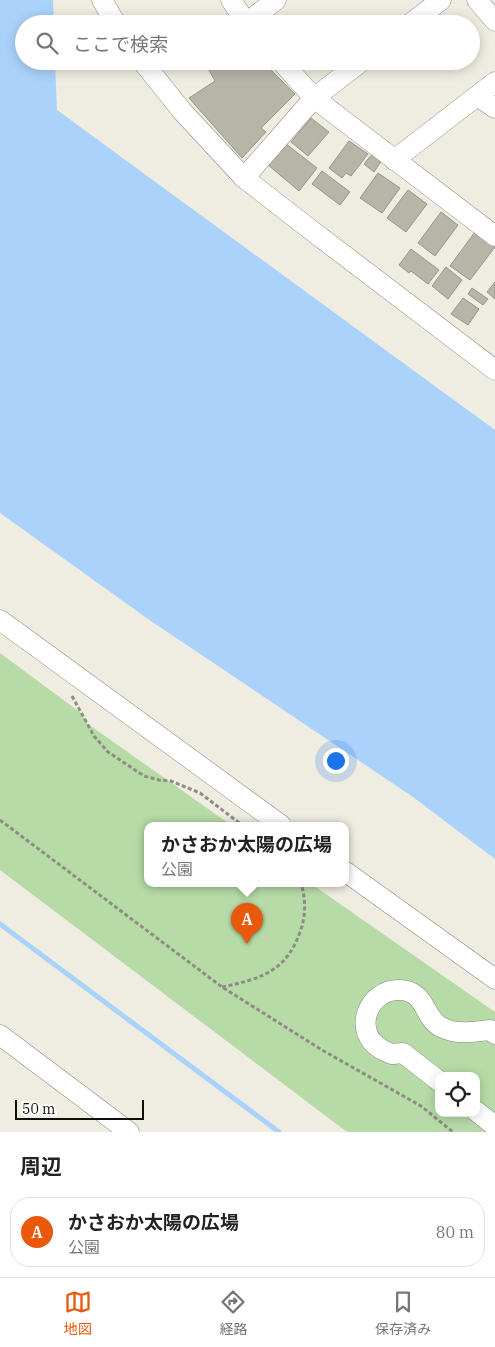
<!DOCTYPE html>
<html lang="ja">
<head>
<meta charset="utf-8">
<style>
  :root { --surface:#fff; --page:#f6f6f6; --text:#222; --muted:#767676; --line:#e0e0e0; --accent:#ea580c }
  body { margin:0; font-family:"IBM Plex Serif","Noto Sans JP",serif; background:var(--page); color:var(--text) }
  .controls { position:absolute; right:15px; bottom:15px; display:grid; overflow:hidden; border-radius:10px; box-shadow:0 2px 12px #0003 }
  .controls button { width:45px; height:45px; display:grid; place-items:center; padding:0; border:0; border-bottom:1px solid var(--line); background:var(--surface); color:var(--text); font:25px sans-serif }
  .scale { position:absolute; left:15px; bottom:12px; width:129px; box-sizing:border-box; padding-left:5px; border:2px solid #0e0d09; border-top:0; font-size:14px; line-height:18px; white-space:nowrap; color:#0e0d09; -webkit-text-stroke:4px #fff; paint-order:stroke }
  .you { position:absolute; left:335px; top:760px; width:18px; height:18px; margin:-12px; border:4px solid #fff; border-radius:50%; background:#1a73e8; box-shadow:0 0 0 8px #1a73e833 }
  .badge { display:grid; place-items:center; width:32px; height:32px; border-radius:50%; background:var(--accent); color:#fff; font-size:16px; font-weight:700 }
  .pin { position:absolute; translate:-50% -41px; filter:drop-shadow(0 1px 2px #0008) }
  .pin::after { content:''; position:absolute; top:26px; width:18px; height:15px; background:inherit; clip-path:polygon(0 0,100% 0,50% 100%) }
  .popup { position:absolute; left:144px; top:822px; width:205px; height:65px; box-sizing:border-box; display:grid; place-content:center; border-radius:10px; background:var(--surface); filter:drop-shadow(0 1px 4px #0005); font-size:16px; white-space:nowrap; color:var(--muted) }
  .popup b { font-size:19px; color:var(--text) }
  .popup::after { content:''; position:absolute; left:50%; top:100%; margin-left:-10px; border:10px solid transparent; border-top-color:var(--surface) }
  .list { margin:0; padding:0; list-style:none }
  h2 { display:flex; justify-content:space-between; align-items:center; height:65px; margin:0; padding:0 20px; font-size:21px }
  h2 small { font-size:16px; font-weight:400; color:var(--muted) }
  .list li { display:grid; grid-template-columns:32px 1fr auto; gap:15px; align-items:center; box-sizing:border-box; height:70px; margin:0 10px 10px; padding:0 10px; border:1px solid var(--line); border-radius:20px }
  .list b { display:block; font-size:19px; white-space:nowrap }
  .list p { margin:0; font-size:16px; white-space:nowrap; color:var(--muted) }
  .list em { font-size:16px; font-style:normal; color:var(--muted) }
  .icon { flex:none; width:28px; height:28px; fill:none; stroke:currentColor; stroke-width:2; stroke-linecap:round; stroke-linejoin:round }
  .map { position:relative; flex:none; width:495px; height:1132px; overflow:hidden }
  .search { position:absolute; background:var(--surface); box-shadow:0 2px 12px #0003; left:15px; right:15px; top:15px; height:55px; display:flex; align-items:center; gap:12px; box-sizing:border-box; padding:0 18px; border-radius:28px; color:var(--muted); font-size:19px }
  .sheet { height:145px; background:var(--surface) }
  nav { display:flex; justify-content:space-around; align-items:center; box-sizing:border-box; height:70px; border-top:1px solid var(--line); background:var(--surface); font-size:14px; color:var(--muted) }
  nav a { display:grid; justify-items:center; gap:2px }
  nav .on { color:var(--accent) }
  .map>svg:first-child { display:block }
  .green { fill:#b7dba7; fill-rule:evenodd }
  .water { fill:#abd2fb }
  .lines { fill:none; stroke-linecap:round; stroke-linejoin:round }
  .stream { stroke:#abd2fb; stroke-width:5 }
  .building { fill:#b7b4a8; stroke:#98968a }
  .minor-casing { stroke:#8a887d; stroke-width:21 }
  .path { stroke:#8e8d84; stroke-width:3; stroke-dasharray:4 2.5; stroke-linecap:butt }
  .minor { stroke:#fff; stroke-width:20 }
</style>
</head>
<body>
<div class="map">
<svg width="495" height="1132" viewBox="0 0 495 1132">
  <rect width="100%" height="100%" fill="#efede1"/>
  <path class="green" d="M0 653 81 713 88 724 231 825H148V883H310L495 1012V1132H347L0 870ZM439 1076H476V1113H439Z"/>
  <polygon class="water" points="0,0 53,0 54,24 24,24 24,61 55,61 57,110 495,430 495,859 413,797 148,619 0,513"/>
  <g class="lines">
    <polyline class="stream" points="0,924 279,1132"/>
  </g>
  <g class="building">
    <polygon points="204,61 248,61 250,65 255,61 262,61 295,94 261,128 266,132 242,158 189,98 215,81"/>
    <polygon points="311,118 329,132 308,156 291,142"/>
    <polygon points="349,141 368,154 351,176 346,173 342,178 329,168"/>
    <polygon points="285,143 317,168 299,191 268,165"/>
    <polygon points="373,153 382,160 374,172 364,164"/>
    <polygon points="322,171 350,192 340,205 312,184"/>
    <polygon points="378,173 400,188 382,213 360,198"/>
    <polygon points="408,190 427,204 406,232 387,218"/>
    <polygon points="441,212 458,225 435,256 418,243"/>
    <polygon points="475,232 495,247 470,280 450,266"/>
    <polygon points="411,249 439,270 428,284 411,271 409,273 399,265"/>
    <polygon points="446,267 462,280 448,299 432,286"/>
    <polygon points="495,282 495,299 487,292"/>
    <polygon points="472,288 488,299 483,305 468,294"/>
    <polygon points="463,298 479,309 468,325 451,314"/>
  </g>
  <g class="lines">
    <defs>
      <g id="minor">
        <polyline points="102,0 116,24"/>
        <polyline points="231,0 247,24"/>
        <polyline points="477,0 495,21"/>
        <polyline points="246,23 276,0"/>
        <polyline points="410,24 441,0"/>
        <polyline points="142,61 182,111 244,178 311,230 495,370"/>
        <polyline points="281,61 314,98 495,236"/>
        <polyline points="477,96 495,108"/>
        <polyline points="394,160 495,82"/>
        <polyline points="244,178 314,98 362,61"/>
        <polyline points="0,620 281,825"/>
        <polyline points="346,872 495,979"/>
        <polyline points="0,1035 129,1132"/>
        <path d="M439 1081 403 1053C400 1053 395 1054 392 1054 388 1053 385 1051 381 1049 352 1032 367 989 400 990 427 991 423 1018 441 1027 456 1035 474 1032 490 1030L495 1034"/>
        <polyline points="476,1111 495,1126"/>
      </g>
    </defs>
    <use href="#minor" class="minor-casing"/>
    <g class="path">
      <polyline points="72,696 94,736 108,752 144,776 159,780 171,781 200,793 242,825"/>
      <polyline points="0,820 222,987 322,1050 421,1106 453,1132"/>
      <path d="M222 987C260 979 286 972 300 932 306 916 306 900 301 883"/>
    </g>
    <use href="#minor" class="minor"/>
  </g>
</svg>
<div class="controls">
<button><svg class="icon" aria-label="locate" viewBox="0 0 24 24"><circle cx="12" cy="12" r="6"/><path d="M12 2v4M12 18v4M2 12h4M18 12h4"/></svg></button>
</div>
<div class="scale">50 m</div>
<div class="you"></div>
<div class="pin badge" style="left:247px;top:944px">A</div>
<div class="popup"><b>かさおか太陽の広場</b>公園</div>
<div class="search"><svg class="icon" aria-label="search" viewBox="0 0 24 24"><circle cx="10" cy="10" r="6"/><path d="M15 15l6 6"/></svg>ここで検索</div>
</div>
<section class="sheet">
<h2>周辺<small></small></h2>
<ul class="list">
<li><span class="badge">A</span><div><b>かさおか太陽の広場</b><p>公園</p></div><em>80 m</em></li>
</ul>
</section>
<nav>
<a class="on"><svg class="icon" aria-label="map" viewBox="0 0 24 24"><path d="M3 6l6-2 6 2 6-2v14l-6 2-6-2-6 2zM9 4v14M15 6v14"/></svg>地図</a>
<a><svg class="icon" aria-label="directions" viewBox="0 0 24 24"><path d="M12 3l9 9-9 9-9-9zM9 14v-3h6M13 9l2 2-2 2"/></svg>経路</a>
<a><svg class="icon" aria-label="saved" viewBox="0 0 24 24"><path d="M7 4h10v16l-5-4-5 4z"/></svg>保存済み</a>
</nav>
</body>
</html>
